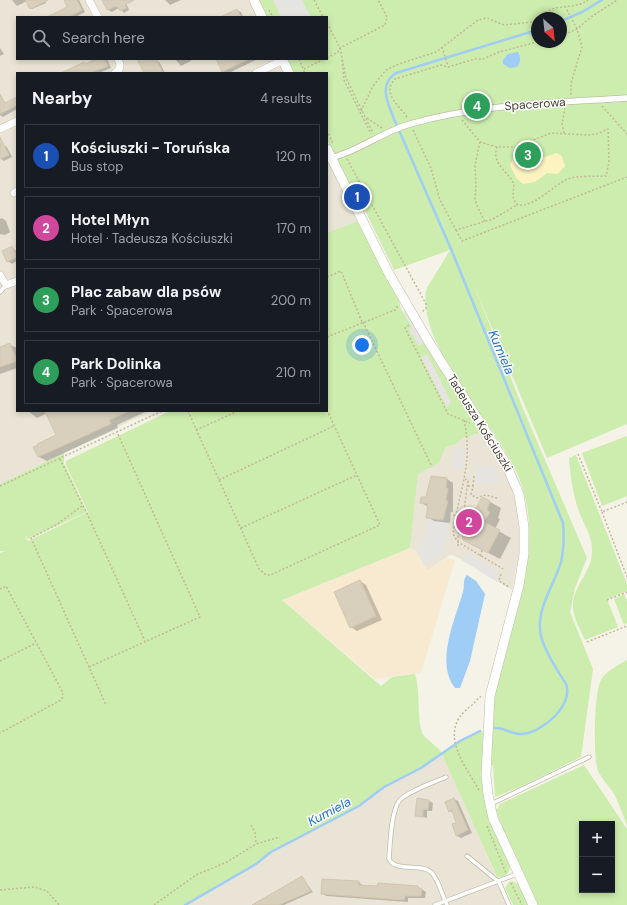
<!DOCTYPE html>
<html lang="en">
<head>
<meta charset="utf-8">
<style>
  :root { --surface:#171b24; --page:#20242c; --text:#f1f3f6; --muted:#9ea1a6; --line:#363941; --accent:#ff4714 }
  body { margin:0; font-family:"DM Sans",sans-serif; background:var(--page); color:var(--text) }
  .controls { position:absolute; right:12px; bottom:12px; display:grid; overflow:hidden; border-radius:0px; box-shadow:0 2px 6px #0003 }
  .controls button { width:36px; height:36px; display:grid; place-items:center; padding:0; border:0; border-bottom:1px solid var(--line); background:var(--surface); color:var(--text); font:20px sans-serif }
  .compass { position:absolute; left:531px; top:12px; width:36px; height:36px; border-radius:50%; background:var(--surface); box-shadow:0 2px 6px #0003; rotate:153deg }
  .you { position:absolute; left:362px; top:345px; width:14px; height:14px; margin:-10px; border:3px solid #fff; border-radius:50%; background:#1a73e8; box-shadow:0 0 0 6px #1a73e833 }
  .badge { display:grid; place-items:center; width:26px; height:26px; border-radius:50%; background:var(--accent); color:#fff; font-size:13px; font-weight:700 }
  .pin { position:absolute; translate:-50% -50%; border:2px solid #fff; box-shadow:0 1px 4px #0006 }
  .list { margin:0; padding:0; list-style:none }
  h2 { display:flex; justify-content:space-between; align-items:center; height:52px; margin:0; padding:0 16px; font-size:17px }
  h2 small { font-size:13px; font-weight:400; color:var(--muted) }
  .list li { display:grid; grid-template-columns:26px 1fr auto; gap:12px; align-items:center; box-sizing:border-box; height:64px; margin:0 8px 8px; padding:0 8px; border:1px solid var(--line); border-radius:0px }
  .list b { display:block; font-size:15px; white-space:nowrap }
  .list p { margin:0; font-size:13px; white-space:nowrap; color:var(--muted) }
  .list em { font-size:13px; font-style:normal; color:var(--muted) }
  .icon { flex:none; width:22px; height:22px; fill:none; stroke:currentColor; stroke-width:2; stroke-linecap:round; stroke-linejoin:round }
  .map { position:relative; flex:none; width:627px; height:905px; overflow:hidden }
  .search { position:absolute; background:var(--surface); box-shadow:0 2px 6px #0003; left:16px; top:16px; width:312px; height:44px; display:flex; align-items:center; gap:10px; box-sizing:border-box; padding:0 14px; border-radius:0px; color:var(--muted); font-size:15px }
  .panel { position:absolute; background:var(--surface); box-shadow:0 2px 6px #0003; left:16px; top:72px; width:312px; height:340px; border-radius:0px }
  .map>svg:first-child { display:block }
  .residential { fill:#e9e4d5 }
  .commercial { fill:#f8ead1 }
  .green { fill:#ccedad; fill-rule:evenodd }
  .sand { fill:#fcf3c0 }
  .parking { fill:#e6e4e0 }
  .water { fill:#9fcdf6 }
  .shadow { fill:#0003 }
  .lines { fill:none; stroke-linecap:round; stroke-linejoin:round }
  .stream { stroke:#9fcdf6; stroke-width:2.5 }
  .building { fill:#d8cfbc; stroke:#d3c7ae }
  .service-casing { stroke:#c1bba9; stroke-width:5 }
  .pedestrian-casing { stroke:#c1bba9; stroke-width:7 }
  .minor-casing { stroke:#c1bba9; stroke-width:8 }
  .tertiary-casing { stroke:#c1bba9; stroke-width:10 }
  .path { stroke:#c4b899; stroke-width:1.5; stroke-dasharray:2 2; stroke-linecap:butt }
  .service { stroke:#fff; stroke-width:3.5 }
  .pedestrian { stroke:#fff; stroke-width:5.5 }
  .minor { stroke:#fff; stroke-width:7 }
  .tertiary { stroke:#fff; stroke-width:9 }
  .labels { text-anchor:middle; stroke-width:3; stroke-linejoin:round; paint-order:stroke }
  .street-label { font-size:12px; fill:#494335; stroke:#fff }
  .water-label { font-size:13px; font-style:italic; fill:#2573bf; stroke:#fff }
</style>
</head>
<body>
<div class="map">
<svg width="627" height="905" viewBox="0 0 627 905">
  <rect width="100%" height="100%" fill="#f5f2e7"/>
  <g class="residential">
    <polygon points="0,0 250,0 258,17 17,17 17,59 279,59 285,73 17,73 17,411 151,411 0,484"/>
    <polygon points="327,158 357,221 327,233"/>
    <polygon points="482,432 504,470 512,490 518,512 519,529 519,554 512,590 457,557 450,555 427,571 417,551 410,548 418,474 439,463 446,447 456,444 463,438"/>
    <polygon points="442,753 509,905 185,905 256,864 271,852 365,803 384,787 421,768"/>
  </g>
  <polygon class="commercial" points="410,548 417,551 427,571 447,558 455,560 421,673 375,679 282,600"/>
  <g class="green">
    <path d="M258 0H627V424L547 458 473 283 522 406 587 558 575 588 570 612 593 669 581 757 522 786 495 797 493 765H491C492 743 490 719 494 698 507 628 545 558 522 486 502 427 418 352 426 291 426 288 447 256 450 250L394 270 358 196 343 172 327 140V73H294L287 59H327V17H266ZM537 18H561V42H537Z"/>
    <path d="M357 221 399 301 401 309 412 327 419 346 423 341 482 432 463 438 456 444 446 447 439 463 418 474 410 548 282 600 381 686 392 677 415 674C421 690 416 725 424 736 430 742 437 746 442 753L460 741 483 731 482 781 485 801 510 865C510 874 505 878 497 877L442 754 421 768 384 788 359 806 271 852 256 864 185 905H0V553L5 551H0V484L64 453V463L87 512 28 539 24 535 28 541 88 512 66 465V461L170 411H327V233Z"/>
    <polygon points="627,436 627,496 602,506 582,453"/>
    <path d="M576 455 627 584V591L607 599 618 627 585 640C581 631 574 619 573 609 571 587 592 573 592 552 593 535 583 524 578 509 573 493 570 475 569 458Z"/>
    <polygon points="624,594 627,601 627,623 624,625 614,599"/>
    <path d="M627 660V825C623 815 619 803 614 794 609 786 602 779 598 771 593 758 594 692 601 680 606 671 618 665 627 660Z"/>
    <path d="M584 765 627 829V905H538L502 828 496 809 499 808 498 807 500 804ZM582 824H612V890H582Z"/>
    <polygon points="513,881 518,884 529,905 513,905 505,888 509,882"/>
  </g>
  <polygon class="sand" points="523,152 530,153 541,158 557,153 562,156 565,166 558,174 547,173 535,182 523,184 516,178 510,165 514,157"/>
  <g class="parking">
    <polygon points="273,0 302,0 311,17 281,17"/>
    <polygon points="409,308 427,339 419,346 409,330 412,326 403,312"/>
    <polygon points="427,354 451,402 447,408 421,357"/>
    <polygon points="454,449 464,449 463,469 453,468"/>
    <polygon points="493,465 502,482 475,484 476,466"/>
    <polygon points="427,518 450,521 443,553 424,566 417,551 426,534"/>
    <polygon points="466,551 501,574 497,582 462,560"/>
  </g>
  <g class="water">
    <path d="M518 52C521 57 521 62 517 67L510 68 503 64V60L508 54Z"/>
    <path d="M467 575 476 581 485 594 470 661 460 688H455C435 662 455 620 463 592 465 586 462 581 467 575Z"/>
  </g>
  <g class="shadow">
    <polygon points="12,0 44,0 46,3 32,9 27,1 17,6"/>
    <polygon points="65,0 79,0 85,12 76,17 49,17 69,8"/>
    <polygon points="103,0 117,0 126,3 129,10 124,13 119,8 112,12 108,10"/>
    <polygon points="165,0 181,0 170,5"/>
    <polygon points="237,10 241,12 243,17 229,17"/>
    <polygon points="0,48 4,54 0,56"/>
    <polygon points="97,59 107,59 111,68 99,73 63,73"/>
    <polygon points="175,59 190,59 191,61 181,66"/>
    <polygon points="217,59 258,59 229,73 223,72"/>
    <polygon points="156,60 160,63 165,73 145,73"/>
    <polygon points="17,99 17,109 3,117 0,115 0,104 4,102 6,104"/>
    <polygon points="3,145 7,147 12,157 4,161 0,158 0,146"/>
    <polygon points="2,218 6,221 10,232 5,235 0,234 0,219"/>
    <polygon points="12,247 17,252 17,261 12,264 8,261"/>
    <polygon points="10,345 17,348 17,368 0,374 0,348"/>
    <polygon points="28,411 147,411 117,425 118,428 47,461 39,457 35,448 58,435 47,413 37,418"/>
    <polygon points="432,477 447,479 453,483 453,512 451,512 450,523 434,521 428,517 429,507 421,503 427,499"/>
    <polygon points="483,498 501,508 498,518 500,519 495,529 511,538 500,559 475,546"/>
    <polygon points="360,581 366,585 382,620 357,631 351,627"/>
    <polygon points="454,799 458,801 472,833 461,838 457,836 454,825 457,824 454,813 450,811"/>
    <polygon points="429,801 433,803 432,811 427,811 427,818 416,815"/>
    <polygon points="302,877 313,892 284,905 254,905"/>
    <polygon points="323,880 359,882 363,886 418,887 426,892 425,898 408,898 408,902 326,896 322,893"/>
  </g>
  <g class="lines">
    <g class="stream">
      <polyline points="561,21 582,12 602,0"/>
      <path d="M495 728C505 727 511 735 522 734 542 733 574 705 566 684 557 670 540 644 540 629 538 606 555 583 561 562 564 549 564 535 563 523L451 249 394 119C388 104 378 84 396 73L537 30"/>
      <polyline points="185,905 256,864 271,852 359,806 384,787 421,768 460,741 480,731"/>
    </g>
  </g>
  <g class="building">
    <polygon points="25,0 48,0 30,9"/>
    <polygon points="64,0 77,0 82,10 69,17 47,17 67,7"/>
    <polygon points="102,0 134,0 125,5 127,8 120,11 117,6 107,10"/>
    <polygon points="237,9 241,17 220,17"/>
    <polygon points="96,59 105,59 108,66 90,73 61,73 84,62 85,64"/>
    <polygon points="137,59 156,59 163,73 144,73"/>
    <polygon points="216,59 249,59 222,72"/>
    <polygon points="0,94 5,103 17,97 17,105 0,114"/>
    <polygon points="0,137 9,155 0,159"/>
    <polygon points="12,246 17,257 7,262 2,251"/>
    <polygon points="10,343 17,361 0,367 0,347"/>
    <polygon points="45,411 130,411 109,420 111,424 38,457 33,447 38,445 37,444 56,435"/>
    <polygon points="431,476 447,478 446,488 448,488 446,501 448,501 443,520 426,518 428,504 420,503 421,497 426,497"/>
    <polygon points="482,497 490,501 487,510 490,512 484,522 500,530 488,553 463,540 462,535"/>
    <polygon points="360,580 376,616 350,628 334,592"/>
    <polygon points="417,798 429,800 428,810 423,809 423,817 415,816"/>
    <polygon points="454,798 468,830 456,836 452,824 456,823 452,810 449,812 445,802"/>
    <polygon points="302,876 311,891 279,905 252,905"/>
    <polygon points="322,879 359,881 359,885 377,886 378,883 418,886 418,888 422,889 421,896 405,896 404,900 321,894"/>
  </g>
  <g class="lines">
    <defs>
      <g id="service">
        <polyline points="0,292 6,285"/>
        <path d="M446 777C433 783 408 791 399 801 391 812 390 845 389 859 396 873 421 862 432 873 439 881 442 895 447 905"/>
        <polyline points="491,804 589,757"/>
        <polyline points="467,856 499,882 509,905"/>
        <polyline points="435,905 517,874"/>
      </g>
      <path id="pedestrian" d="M331 158C359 151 382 132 410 124 481 104 554 103 627 98"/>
      <g id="minor">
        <polyline points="89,0 98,17"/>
        <path d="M115 73C121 70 121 65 118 59"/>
        <polyline points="256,73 283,60"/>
        <polyline points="0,129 17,121"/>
        <polyline points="14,193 17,191"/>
        <polyline points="0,275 6,285 17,281"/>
      </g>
      <g id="tertiary">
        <polyline points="254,0 262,17"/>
        <polyline points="282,59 289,73"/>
        <polyline points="327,149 388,272 430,344 505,462 519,494 524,527 524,554 519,585 490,696 486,775 488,795 493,818 533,905"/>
      </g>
    </defs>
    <use href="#service" class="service-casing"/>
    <use href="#pedestrian" class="pedestrian-casing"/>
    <use href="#minor" class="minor-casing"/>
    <use href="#tertiary" class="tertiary-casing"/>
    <g class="path">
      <polyline points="314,0 323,17"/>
      <polyline points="565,6 577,29 582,47 571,83 571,95"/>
      <polyline points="269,10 273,17"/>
      <path d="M539 18C557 0 570 12 588 0"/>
      <polyline points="327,23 340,48 346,78 373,133"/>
      <polyline points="561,36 577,29 591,17 617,0"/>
      <polyline points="442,47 448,66"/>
      <polyline points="327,58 338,52 340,48 385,25 387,17 378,0"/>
      <polyline points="299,59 305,73"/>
      <polyline points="342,60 344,80 371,134"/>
      <polyline points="304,69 324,59"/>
      <polyline points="602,106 627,134"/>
      <polyline points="361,111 373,86 386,70 399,64 436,52 478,20 487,18 504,25 532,22 537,20"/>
      <path d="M407 117C400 106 381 94 395 79L441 65 448 67 475 59H483L499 52 537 42"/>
      <polyline points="367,118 382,128"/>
      <path d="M462 120 480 142 497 147H515L551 133 587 135 597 134 608 129 609 162 606 176C594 177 579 175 568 179 553 185 531 211 516 204L513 197 514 184C508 171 491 164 497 147"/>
      <polyline points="327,130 333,143"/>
      <polyline points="413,130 431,168 440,200 456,230 493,219 517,205"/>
      <polyline points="564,133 562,124 565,108"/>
      <polyline points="480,142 475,165 476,185 475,199 477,206 485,222"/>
      <polyline points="347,159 426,304 426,308 421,313"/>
      <polyline points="456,230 462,241 627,177"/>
      <polyline points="327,277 341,271 362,322"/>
      <polyline points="363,322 432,467"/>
      <polyline points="409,325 405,328 448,414 470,423"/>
      <polyline points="327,337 395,310 397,308 397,305"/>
      <polyline points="188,411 259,569 266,575 270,575 380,525 327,410"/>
      <path d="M464 420C474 465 458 492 453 534L458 542 503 569"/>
      <polyline points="196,430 238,411"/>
      <polyline points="578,454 602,512 627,502"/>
      <polyline points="60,459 90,520 145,641"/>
      <polyline points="219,480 334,426"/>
      <polyline points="0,486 162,411"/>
      <path d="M468 486H473L471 495 478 498C484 493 490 496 497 498"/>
      <polyline points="473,486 474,475"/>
      <polyline points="82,506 56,525 31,538 106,705"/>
      <polyline points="602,512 627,577"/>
      <polyline points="453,515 463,517 467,521"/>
      <polyline points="241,528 357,475"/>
      <polyline points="458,546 458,536 463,517 468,481 465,479"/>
      <polyline points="480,556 482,550"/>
      <polyline points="501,574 499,581 509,587"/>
      <polyline points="0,589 6,586 62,691 63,697 61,700 0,733"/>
      <polyline points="607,600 627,592"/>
      <polyline points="587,642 627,626"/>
      <polyline points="0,661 36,643"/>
      <polyline points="89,667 200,617 117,432"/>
      <path d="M479 790C463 763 437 730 471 706 475 703 477 698 482 696"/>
      <polyline points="251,825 255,833 256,844"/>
      <polyline points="487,826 506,873"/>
      <polyline points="511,883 522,905"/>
      <polyline points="0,890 34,887 47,891 59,905"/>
      <polyline points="154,905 196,875 227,862 256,844 280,837"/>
    </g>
    <use href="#service" class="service"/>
    <use href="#pedestrian" class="pedestrian"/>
    <use href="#minor" class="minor"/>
    <use href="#tertiary" class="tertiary"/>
  </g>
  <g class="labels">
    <g class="street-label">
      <text transform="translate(535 104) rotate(-4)" y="4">Spacerowa</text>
      <text transform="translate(480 423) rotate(58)" y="4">Tadeusza Kościuszki</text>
    </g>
    <g class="water-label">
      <text transform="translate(502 352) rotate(67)" y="5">Kumiela</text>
      <text transform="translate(329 811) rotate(-28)" y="5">Kumiela</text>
    </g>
  </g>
</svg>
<div class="controls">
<button>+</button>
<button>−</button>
</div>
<svg class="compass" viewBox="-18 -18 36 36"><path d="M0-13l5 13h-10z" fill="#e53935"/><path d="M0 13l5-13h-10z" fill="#9ea1a6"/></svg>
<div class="you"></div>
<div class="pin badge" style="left:357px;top:197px;background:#1a4fb4">1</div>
<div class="pin badge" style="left:469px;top:522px;background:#d1479c">2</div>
<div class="pin badge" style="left:528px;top:155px;background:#2e9e5b">3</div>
<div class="pin badge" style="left:477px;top:106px;background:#2e9e5b">4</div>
<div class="search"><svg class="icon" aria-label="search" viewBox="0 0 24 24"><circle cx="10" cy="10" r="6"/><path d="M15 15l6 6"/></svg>Search here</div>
<section class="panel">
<h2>Nearby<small>4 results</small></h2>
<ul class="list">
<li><span class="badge" style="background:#1a4fb4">1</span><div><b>Kościuszki - Toruńska</b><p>Bus stop</p></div><em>120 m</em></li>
<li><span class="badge" style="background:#d1479c">2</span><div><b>Hotel Młyn</b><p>Hotel · Tadeusza Kościuszki</p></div><em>170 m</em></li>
<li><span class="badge" style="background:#2e9e5b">3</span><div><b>Plac zabaw dla psów</b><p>Park · Spacerowa</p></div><em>200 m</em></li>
<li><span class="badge" style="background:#2e9e5b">4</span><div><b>Park Dolinka</b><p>Park · Spacerowa</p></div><em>210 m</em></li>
</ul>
</section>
</div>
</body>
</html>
